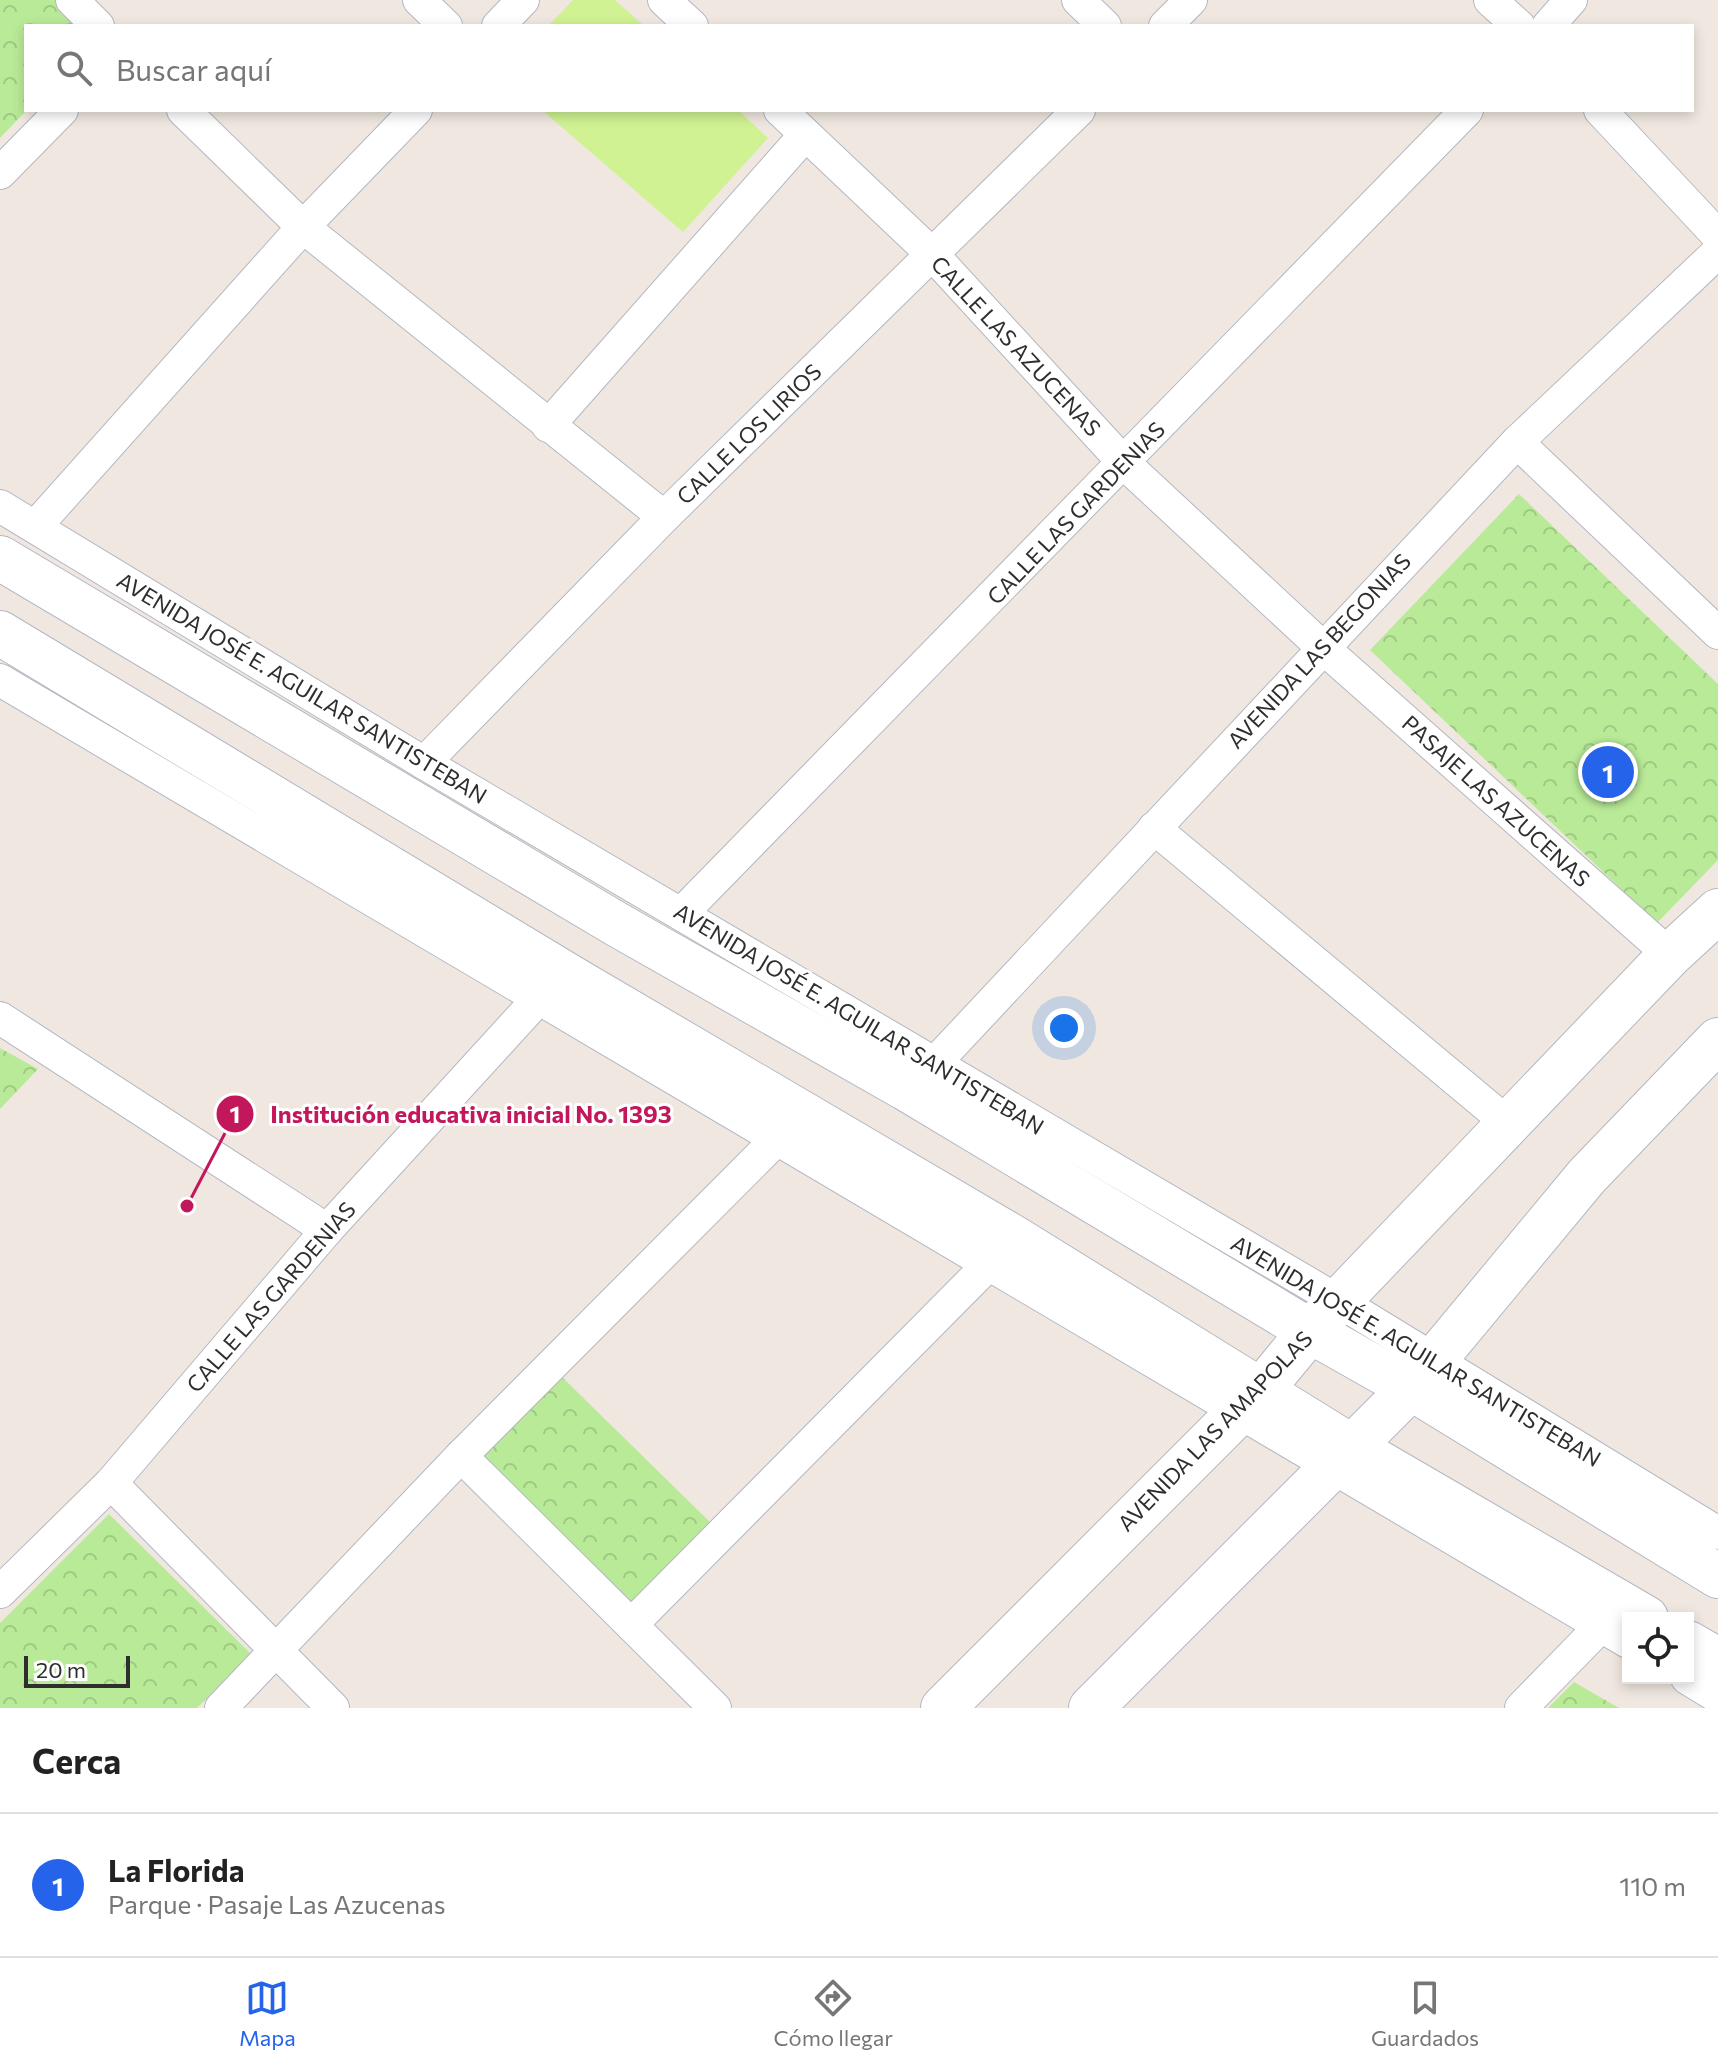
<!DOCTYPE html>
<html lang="es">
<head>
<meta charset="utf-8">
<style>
  :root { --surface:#fff; --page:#f2f2f2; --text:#222; --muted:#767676; --line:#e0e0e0; --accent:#2563eb }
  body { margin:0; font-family:Commissioner,sans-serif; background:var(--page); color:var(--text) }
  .controls { position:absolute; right:24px; bottom:24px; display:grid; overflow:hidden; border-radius:0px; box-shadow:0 4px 12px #0003 }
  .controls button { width:72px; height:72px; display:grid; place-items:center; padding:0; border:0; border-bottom:2px solid var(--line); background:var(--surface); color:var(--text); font:40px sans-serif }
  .scale { position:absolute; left:24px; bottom:20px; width:106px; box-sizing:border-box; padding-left:8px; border:4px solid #2e2e2e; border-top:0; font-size:22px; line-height:28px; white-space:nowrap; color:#2e2e2e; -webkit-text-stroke:6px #fff; paint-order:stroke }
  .you { position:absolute; left:1064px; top:1028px; width:28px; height:28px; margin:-20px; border:6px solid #fff; border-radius:50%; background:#1a73e8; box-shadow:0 0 0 12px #1a73e833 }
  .badge { display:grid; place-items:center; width:52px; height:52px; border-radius:50%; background:var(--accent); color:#fff; font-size:26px; font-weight:700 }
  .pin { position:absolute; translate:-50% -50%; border:4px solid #fff; box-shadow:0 2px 8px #0006 }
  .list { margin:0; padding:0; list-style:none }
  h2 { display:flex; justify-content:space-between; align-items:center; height:104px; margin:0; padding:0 32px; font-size:34px }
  h2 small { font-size:26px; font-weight:400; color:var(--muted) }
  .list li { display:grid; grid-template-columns:52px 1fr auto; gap:24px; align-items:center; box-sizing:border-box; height:144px; padding:0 32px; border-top:2px solid var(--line) }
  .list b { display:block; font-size:30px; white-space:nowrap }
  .list p { margin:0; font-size:26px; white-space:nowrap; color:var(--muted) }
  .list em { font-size:26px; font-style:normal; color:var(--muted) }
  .icon { flex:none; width:44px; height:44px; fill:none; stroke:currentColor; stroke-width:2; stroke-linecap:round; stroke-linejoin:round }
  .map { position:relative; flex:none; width:1718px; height:1708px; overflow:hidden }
  .search { position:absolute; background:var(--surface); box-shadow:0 4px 12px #0003; left:24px; right:24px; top:24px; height:88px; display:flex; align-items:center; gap:20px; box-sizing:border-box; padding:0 28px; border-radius:0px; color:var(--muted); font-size:30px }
  .sheet { height:248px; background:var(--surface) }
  nav { display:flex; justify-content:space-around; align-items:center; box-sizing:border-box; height:112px; border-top:2px solid var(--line); background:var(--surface); font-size:22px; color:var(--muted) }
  nav a { display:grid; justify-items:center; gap:4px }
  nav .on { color:var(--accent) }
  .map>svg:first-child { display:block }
  .forest { fill:url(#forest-crowns) }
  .pitch { fill:#d0f293 }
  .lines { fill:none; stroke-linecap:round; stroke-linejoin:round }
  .street-casing { stroke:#b3b7c2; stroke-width:34 }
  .secondary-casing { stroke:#b3b7c2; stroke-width:46 }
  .street { stroke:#fff; stroke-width:32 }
  .secondary { stroke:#fff; stroke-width:44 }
  .labels { text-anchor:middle; stroke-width:6; stroke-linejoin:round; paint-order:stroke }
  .street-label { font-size:22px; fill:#2e2e2e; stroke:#fff }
  .leader { fill:none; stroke:#c2185b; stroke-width:3 }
  .callout-dot { fill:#c2185b; stroke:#fff; stroke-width:3 }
  .mark-label { font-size:24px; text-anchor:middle; font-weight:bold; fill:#fff }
  .callout-label { font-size:24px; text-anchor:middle; font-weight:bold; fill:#c2185b; stroke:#fff; stroke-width:6; stroke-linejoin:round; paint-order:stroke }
</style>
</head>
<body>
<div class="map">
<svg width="1718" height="1708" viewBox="0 0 1718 1708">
  <defs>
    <pattern id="forest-crowns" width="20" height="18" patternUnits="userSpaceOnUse" patternTransform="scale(2)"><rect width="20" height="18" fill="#b9ea98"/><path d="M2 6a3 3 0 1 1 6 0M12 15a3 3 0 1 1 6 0" fill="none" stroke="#9fc983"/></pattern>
  </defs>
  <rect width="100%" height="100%" fill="#f0e8e0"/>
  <g class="forest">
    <polygon points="0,0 56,0 83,26 26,26 27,110 0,138"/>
    <polygon points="1519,494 1718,684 1718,860 1657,923 1370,650"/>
    <polygon points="0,1048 38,1069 0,1109"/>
    <polygon points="562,1377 712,1524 633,1604 483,1457"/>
    <polygon points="109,1514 251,1654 197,1708 0,1708 0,1623"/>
    <polygon points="1574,1682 1619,1708 1548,1708"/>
  </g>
  <g class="pitch">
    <polygon points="573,0 615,0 644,26 548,26"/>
    <polygon points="542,110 738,110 768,138 683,232"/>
  </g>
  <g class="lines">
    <defs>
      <g id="street">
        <polyline points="72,0 98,26"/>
        <polyline points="419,0 446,26"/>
        <polyline points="664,0 692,26"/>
        <polyline points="1078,0 1105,26"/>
        <polyline points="1490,0 1519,26"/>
        <polyline points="498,26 523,0"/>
        <polyline points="1165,26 1191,0"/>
        <polyline points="1548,26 1571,0"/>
        <polyline points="183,110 303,227 664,517"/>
        <polyline points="780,110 932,254 1125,464 1322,647 1670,955"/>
        <polyline points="1600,110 1718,236"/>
        <polyline points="0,173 62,110"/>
        <polyline points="548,426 805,135"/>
        <polyline points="1517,442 1718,633"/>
        <polyline points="0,506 424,763 1340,1302 1718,1533"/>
        <polyline points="35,527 303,227 416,110"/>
        <polyline points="0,680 1628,1642"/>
        <polyline points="424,763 664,517 1079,110"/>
        <polyline points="1154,828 1510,1125"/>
        <polyline points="682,913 1467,110"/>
        <polyline points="0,1018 327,1230"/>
        <polyline points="934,1064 1517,442 1718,252"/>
        <polyline points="461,1456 715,1708"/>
        <polyline points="111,1483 333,1708"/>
        <polyline points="0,1592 111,1483 327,1230 539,998"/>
        <polyline points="631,1625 989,1264"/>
        <polyline points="1687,1678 1718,1697"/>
        <polyline points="221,1708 461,1456 775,1141"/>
        <polyline points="1521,1708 1601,1626"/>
      </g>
      <g id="secondary">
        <polyline points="0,558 618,925 905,1088 1310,1331 1411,1388 1718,1576"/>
        <polyline points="0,633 577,981 1013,1237 1352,1447 1646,1618"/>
        <polyline points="1688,1643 1718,1660"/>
        <polyline points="943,1708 1262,1389 1310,1331 1670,955 1718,911"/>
        <polyline points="1091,1708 1411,1388 1587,1176 1718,1040"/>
      </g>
    </defs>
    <use href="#street" class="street-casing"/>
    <use href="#secondary" class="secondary-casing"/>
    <use href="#street" class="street"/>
    <use href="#secondary" class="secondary"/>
  </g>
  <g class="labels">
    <g class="street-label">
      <text transform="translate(1016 346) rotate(47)" y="8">CALLE LAS AZUCENAS</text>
      <text transform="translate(749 434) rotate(-44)" y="8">CALLE LOS LIRIOS</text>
      <text transform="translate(1076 513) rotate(-46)" y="8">CALLE LAS GARDENIAS</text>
      <text transform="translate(1319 651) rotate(-47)" y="8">AVENIDA LAS BEGONIAS</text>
      <text transform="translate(302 688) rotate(31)" y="8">AVENIDA JOSÉ E. AGUILAR SANTISTEBAN</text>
      <text transform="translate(1496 801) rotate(42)" y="8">PASAJE LAS AZUCENAS</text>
      <text transform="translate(859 1019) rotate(31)" y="8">AVENIDA JOSÉ E. AGUILAR SANTISTEBAN</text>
      <text transform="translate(271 1297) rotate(-49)" y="8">CALLE LAS GARDENIAS</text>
      <text transform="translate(1416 1351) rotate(31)" y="8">AVENIDA JOSÉ E. AGUILAR SANTISTEBAN</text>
      <text transform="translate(1215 1431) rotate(-46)" y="8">AVENIDA LAS AMAPOLAS</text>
    </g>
  </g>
  <path class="leader" d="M187 1206L235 1114"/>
  <g class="callout-dot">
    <circle cx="187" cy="1206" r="8"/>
    <circle cx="235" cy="1114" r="20"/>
  </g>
  <g class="mark-label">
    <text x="235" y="1123">1</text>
  </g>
  <g class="callout-label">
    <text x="471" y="1123">Institución educativa inicial No. 1393</text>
  </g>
</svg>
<div class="controls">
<button><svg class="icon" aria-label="locate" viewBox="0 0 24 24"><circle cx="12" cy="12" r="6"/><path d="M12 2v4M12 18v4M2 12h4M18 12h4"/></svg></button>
</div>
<div class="scale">20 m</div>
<div class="you"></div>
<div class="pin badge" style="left:1608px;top:772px">1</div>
<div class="search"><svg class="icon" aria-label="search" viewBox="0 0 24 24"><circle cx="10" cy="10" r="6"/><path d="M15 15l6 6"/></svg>Buscar aquí</div>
</div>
<section class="sheet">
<h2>Cerca<small></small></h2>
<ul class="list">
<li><span class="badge">1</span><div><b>La Florida</b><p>Parque · Pasaje Las Azucenas</p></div><em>110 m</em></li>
</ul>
</section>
<nav>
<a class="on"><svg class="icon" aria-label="map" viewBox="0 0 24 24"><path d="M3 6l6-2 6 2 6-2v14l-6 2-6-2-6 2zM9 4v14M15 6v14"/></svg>Mapa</a>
<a><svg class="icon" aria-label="directions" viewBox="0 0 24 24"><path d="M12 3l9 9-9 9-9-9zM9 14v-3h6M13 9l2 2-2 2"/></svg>Cómo llegar</a>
<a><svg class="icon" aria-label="saved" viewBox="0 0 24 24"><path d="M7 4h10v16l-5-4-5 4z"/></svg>Guardados</a>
</nav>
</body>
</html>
